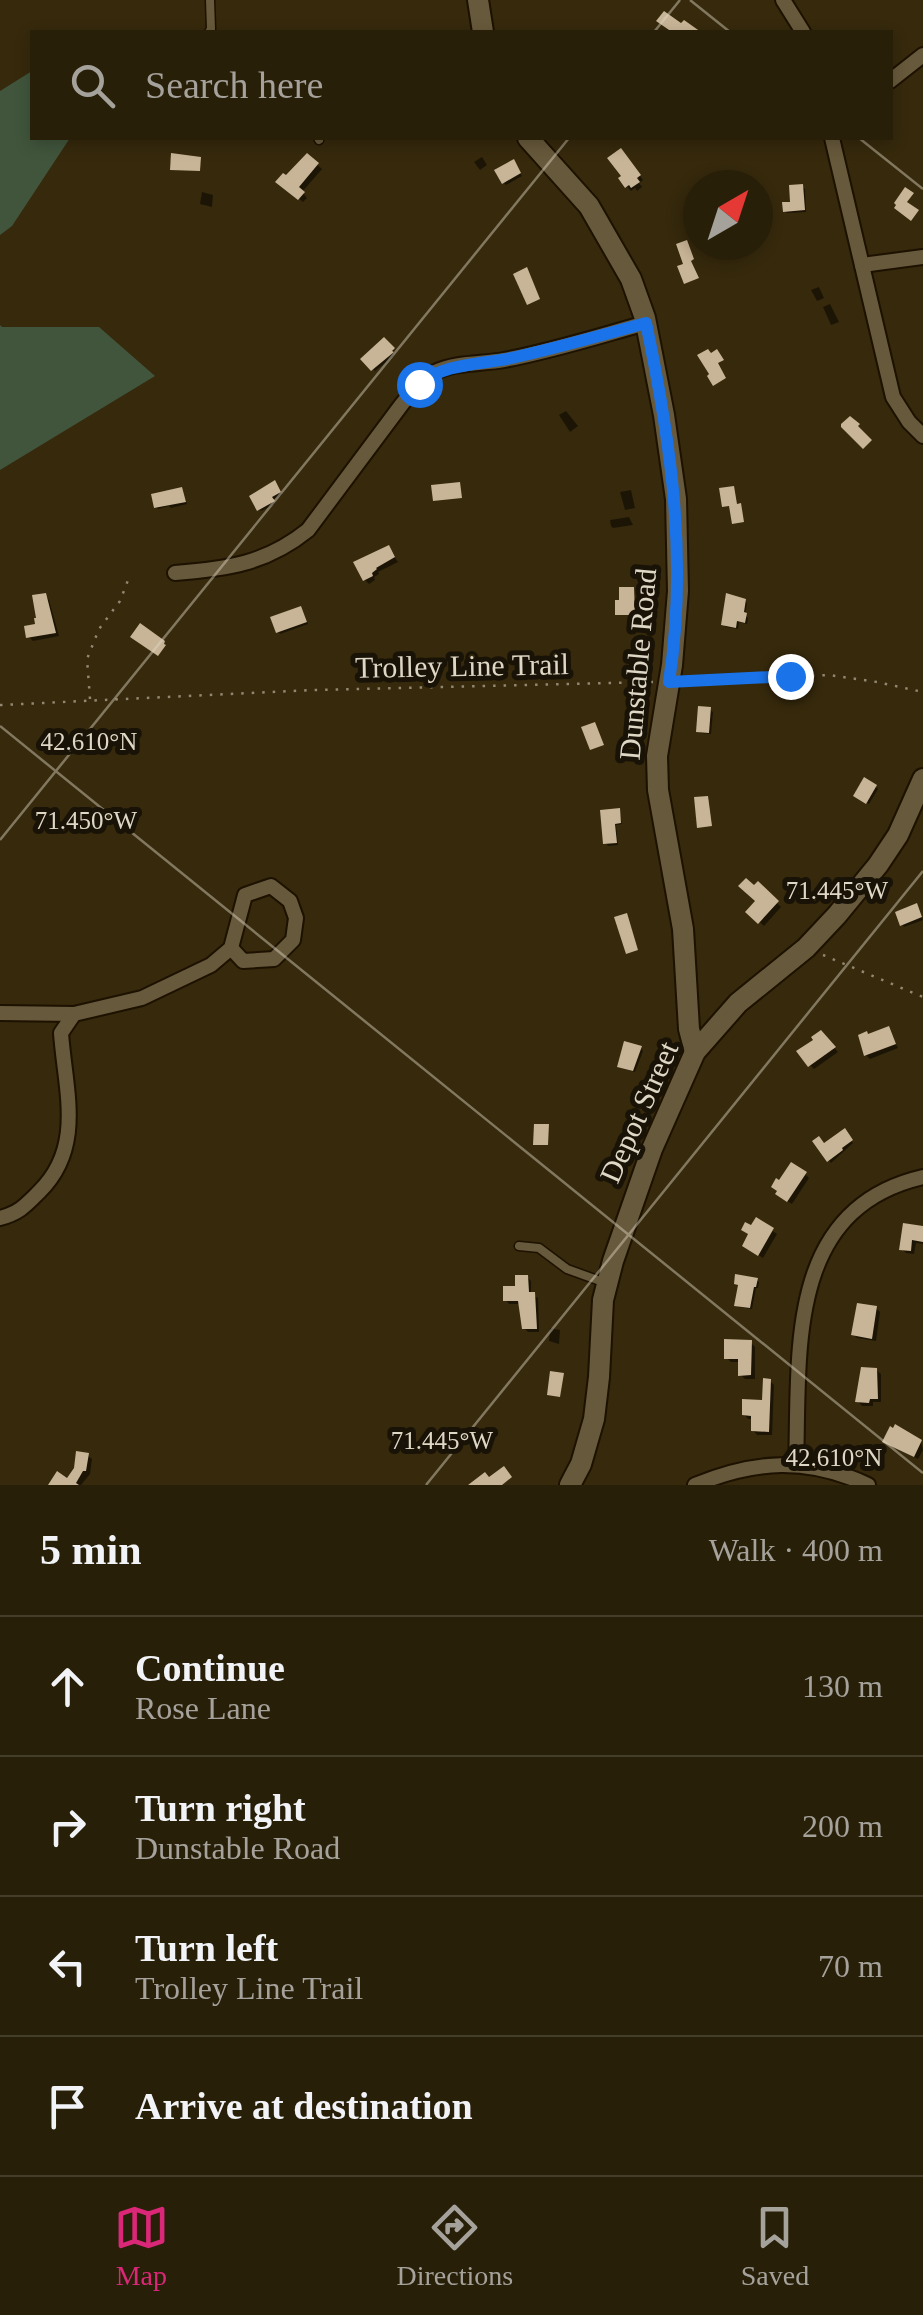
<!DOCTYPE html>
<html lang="en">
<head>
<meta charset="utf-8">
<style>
  :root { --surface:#281f09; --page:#302712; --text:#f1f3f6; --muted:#a5a29c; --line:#443d2a; --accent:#db2777 }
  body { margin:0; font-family:"Times New Roman",serif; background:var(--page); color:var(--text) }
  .compass { position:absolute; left:683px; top:170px; width:90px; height:90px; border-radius:50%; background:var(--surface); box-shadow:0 5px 15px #0003; rotate:39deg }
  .stop { position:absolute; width:30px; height:30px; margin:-22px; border:8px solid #1a73e8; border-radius:50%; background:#fff }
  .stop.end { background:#1a73e8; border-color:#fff; box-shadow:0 2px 10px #0008 }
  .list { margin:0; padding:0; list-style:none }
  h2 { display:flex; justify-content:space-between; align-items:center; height:130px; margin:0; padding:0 40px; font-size:42px }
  h2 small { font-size:32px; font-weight:400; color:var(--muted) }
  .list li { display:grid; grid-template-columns:65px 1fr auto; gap:30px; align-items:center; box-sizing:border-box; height:140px; padding:0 40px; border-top:2px solid var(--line) }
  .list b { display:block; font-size:38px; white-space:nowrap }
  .list p { margin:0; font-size:32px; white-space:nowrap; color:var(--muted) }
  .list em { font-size:32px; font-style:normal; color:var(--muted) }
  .icon { flex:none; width:55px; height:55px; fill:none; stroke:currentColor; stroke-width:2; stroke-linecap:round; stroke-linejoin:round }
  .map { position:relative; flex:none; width:923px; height:1485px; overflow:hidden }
  .search { position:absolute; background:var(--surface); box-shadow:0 5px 15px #0003; left:30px; right:30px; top:30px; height:110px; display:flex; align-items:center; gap:25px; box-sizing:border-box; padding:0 35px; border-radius:0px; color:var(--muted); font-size:38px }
  .sheet { height:690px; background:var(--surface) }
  nav { display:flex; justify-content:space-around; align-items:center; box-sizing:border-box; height:140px; border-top:2px solid var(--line); background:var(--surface); font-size:28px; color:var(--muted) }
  nav a { display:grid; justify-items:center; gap:5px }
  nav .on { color:var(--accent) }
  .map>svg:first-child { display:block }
  .green { fill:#41553c }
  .shadow { fill:#0007 }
  .building { fill:#c8b496 }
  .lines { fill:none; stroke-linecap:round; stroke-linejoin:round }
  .lane-casing { stroke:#1d1100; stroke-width:11 }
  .street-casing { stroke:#1d1100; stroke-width:18 }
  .secondary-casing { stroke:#1d1100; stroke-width:24 }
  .path { stroke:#928771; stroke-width:2.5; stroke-dasharray:2.5 8; stroke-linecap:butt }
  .lane { stroke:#67593b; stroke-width:8 }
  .street { stroke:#67593b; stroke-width:14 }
  .secondary { stroke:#67593b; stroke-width:20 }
  .route { stroke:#1a73e8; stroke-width:12 }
  .ticks { fill:none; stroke:#dfd7c6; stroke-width:2.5; stroke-opacity:0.45 }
  .labels { text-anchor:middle; stroke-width:10; stroke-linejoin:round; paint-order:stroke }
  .street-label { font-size:30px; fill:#dfd7c6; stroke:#191307 }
  .ticks-label { font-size:25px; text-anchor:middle; fill:#dfd7c6; stroke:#191307; stroke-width:10; stroke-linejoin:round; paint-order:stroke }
</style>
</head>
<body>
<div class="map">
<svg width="923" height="1485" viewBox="0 0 923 1485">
  <rect width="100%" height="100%" fill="#36290c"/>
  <g class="green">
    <polygon points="32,71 32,138 70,138 12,226 0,235 0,91"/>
    <polygon points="0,325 2,327 99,327 155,376 0,470"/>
  </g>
  <g class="shadow">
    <polygon points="625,155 643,180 639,183 642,187 637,191 635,188 631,191 621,179"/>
    <polygon points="307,156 322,169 302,192 307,198 303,202 279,181 286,178"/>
    <polygon points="482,157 487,165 480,170 474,162"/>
    <polygon points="515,165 522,176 506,185 504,183"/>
    <polygon points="802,187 805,189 806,212 787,213 785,211 793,204"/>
    <polygon points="202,192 213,195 212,207 200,204"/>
    <polygon points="819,287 824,298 817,301 811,290"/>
    <polygon points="830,304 839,322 831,325 823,307"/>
    <polygon points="384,340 395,352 393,354 394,356 375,371 364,359"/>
    <polygon points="566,411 578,426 570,432 559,415"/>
    <polygon points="277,486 282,495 273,500 275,504 261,511 259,509"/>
    <polygon points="181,489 187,504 171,508 169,506 158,509 156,507"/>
    <polygon points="631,490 635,508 625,510 620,492"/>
    <polygon points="629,517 633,525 613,528 611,526 610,520"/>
    <polygon points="388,548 398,562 378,572 379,574 374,577 375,580 369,584 365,580"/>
    <polygon points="45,595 49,600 59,636 33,641 29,637 38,626"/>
    <polygon points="745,601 747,603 745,615 748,618 747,624 739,622 738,629 726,627 723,624"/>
    <polygon points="303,611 308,624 280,634 278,631"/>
    <polygon points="710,710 713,712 711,734 701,733 698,731"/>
    <polygon points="876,787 878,789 869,804 858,798"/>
    <polygon points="619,811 622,824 616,825 618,845 608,846 606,843"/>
    <polygon points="758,884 781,907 764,926 749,912 758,902 754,888"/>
    <polygon points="919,908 923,920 904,927 902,924"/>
    <polygon points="888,1029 898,1048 870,1059 866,1055 869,1036"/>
    <polygon points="821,1033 838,1052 814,1069 810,1065 816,1040"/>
    <polygon points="641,1048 643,1051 635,1072 622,1068"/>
    <polygon points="844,1132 853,1143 831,1163 815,1142 824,1146"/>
    <polygon points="805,1174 809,1178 792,1204 782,1198 779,1183"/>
    <polygon points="757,1220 777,1234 763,1258 749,1249 752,1229"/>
    <polygon points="923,1228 923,1244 916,1243 914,1254 906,1253 902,1249"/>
    <polygon points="527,1277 531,1281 531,1295 538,1298 539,1332 528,1332 524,1328 521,1304 509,1304 506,1300"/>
    <polygon points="757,1280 759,1282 758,1288 756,1288 752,1309 739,1307 737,1305 740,1287 736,1284"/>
    <polygon points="876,1308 880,1312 876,1341 857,1338 853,1334"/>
    <polygon points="550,1328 560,1330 559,1344 549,1341"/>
    <polygon points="751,1343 755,1347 755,1379 745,1379 741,1375 740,1362 731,1362 727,1358"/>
    <polygon points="876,1370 881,1374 881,1402 873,1402 873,1406 862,1406 858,1401"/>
    <polygon points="770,1381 774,1385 772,1435 757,1435 753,1430 753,1419 748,1419 744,1414 764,1403"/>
    <polygon points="921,1442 923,1450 918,1459 890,1445"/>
    <polygon points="87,1455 92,1459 90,1474 81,1485 51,1485 68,1481"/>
  </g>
  <g class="building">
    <polygon points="664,11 681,23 684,20 701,32 672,32 656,21"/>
    <polygon points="621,148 641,175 637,178 640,182 631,188 629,185 625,188 618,178 621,176 607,158"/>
    <polygon points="171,153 201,157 200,171 170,170"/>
    <polygon points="307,153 319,163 299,187 305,192 298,200 275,182 283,173 286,175"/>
    <polygon points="514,159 521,173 502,184 494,170"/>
    <polygon points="803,184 805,210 783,212 782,202 790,202 789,185"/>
    <polygon points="905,187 914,193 907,202 919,210 911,221 894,208 896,205 894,203"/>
    <polygon points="687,240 694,259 691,261 699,278 684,284 677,266 683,264 676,244"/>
    <polygon points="527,267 540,299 527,305 513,274"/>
    <polygon points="384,337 395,348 392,351 394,352 371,371 360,359"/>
    <polygon points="708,349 711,353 717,349 724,360 718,363 726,378 713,386 707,376 709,374 697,355"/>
    <polygon points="850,416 860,424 858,426 872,440 863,449 841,427 841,424"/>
    <polygon points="275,480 281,492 272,497 275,501 257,511 249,496"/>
    <polygon points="460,482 462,498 433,501 431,485"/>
    <polygon points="734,486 737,504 741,503 744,522 732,524 729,506 722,507 719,488"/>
    <polygon points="182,487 186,502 154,508 151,494"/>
    <polygon points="389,545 395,557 376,568 377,569 372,573 373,576 363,581 353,562"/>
    <polygon points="619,587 634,587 635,615 615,615 615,600 619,600"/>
    <polygon points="46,593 56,633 26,638 24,626 35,624 34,618 36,618 32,595"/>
    <polygon points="726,593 746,599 744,612 747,613 745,623 737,621 736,628 721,625"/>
    <polygon points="301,606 307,622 276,633 270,617"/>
    <polygon points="140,623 165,641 164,644 166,645 158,656 130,637"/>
    <polygon points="698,706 711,707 709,733 696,732"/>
    <polygon points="595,722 604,745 590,750 581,727"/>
    <polygon points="864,777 877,785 866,804 853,796"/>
    <polygon points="708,796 712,826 697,828 694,797"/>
    <polygon points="620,808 621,823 615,824 617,843 603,844 600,810"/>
    <polygon points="746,878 754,885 758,881 779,901 758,924 745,912 755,901 738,886"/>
    <polygon points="917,903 922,917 900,926 895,912"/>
    <polygon points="627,913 638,950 626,954 614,917"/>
    <polygon points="889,1026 896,1044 864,1056 858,1035 867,1031 868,1034"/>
    <polygon points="821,1030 836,1047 808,1067 796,1051 813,1040 811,1037"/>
    <polygon points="624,1041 642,1046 633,1071 617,1067"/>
    <polygon points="534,1124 549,1124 548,1145 533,1145"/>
    <polygon points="845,1128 853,1140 842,1148 843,1150 827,1162 812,1141 819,1136 824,1143"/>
    <polygon points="791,1162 807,1172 787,1202 775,1194 777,1191 771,1187 776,1178 779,1180"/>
    <polygon points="756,1217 774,1228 758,1256 742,1246 748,1234 741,1230 745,1222 751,1225"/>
    <polygon points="903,1223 923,1226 923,1242 912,1240 911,1251 899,1250"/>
    <polygon points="735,1274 758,1278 756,1287 754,1287 750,1308 734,1306 738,1285 734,1284"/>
    <polygon points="515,1275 528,1275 529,1292 535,1292 537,1329 522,1329 518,1301 503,1301 503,1286 515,1286"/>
    <polygon points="857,1303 877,1306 872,1339 851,1335"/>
    <polygon points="724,1339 752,1340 751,1375 738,1376 738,1359 724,1359"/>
    <polygon points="861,1367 877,1368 878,1399 870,1399 869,1403 855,1402"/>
    <polygon points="550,1371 564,1373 560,1397 547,1395"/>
    <polygon points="763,1378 771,1379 769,1432 751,1431 751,1416 742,1415 742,1399 762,1400"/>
    <polygon points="895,1424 922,1440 914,1457 882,1442 890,1426 893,1428"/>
    <polygon points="76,1451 89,1453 86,1471 83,1471 76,1483 79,1485 48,1485 57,1471 67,1478 74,1468"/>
    <polygon points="504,1466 512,1477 502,1485 468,1485 485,1472 489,1477"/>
  </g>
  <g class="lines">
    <defs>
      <g id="lane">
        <polyline points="209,32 211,29 210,0"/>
        <polyline points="318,138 319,140"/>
        <polyline points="519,1246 539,1248 567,1269 603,1282"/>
      </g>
      <g id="street">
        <polyline points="783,0 803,32"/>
        <polyline points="890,81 923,55"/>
        <polyline points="832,138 893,397 909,422 923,436"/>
        <polyline points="862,265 923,257"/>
        <path d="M175 573C226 569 266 564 308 530L402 404C412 392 421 379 435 372 456 362 482 364 504 360 552 351 599 336 646 323"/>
        <polyline points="0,1013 74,1014 142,998 211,965 231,948 245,895 271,886 290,901 296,918 293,940 274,959 243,961 231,948"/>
        <path d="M0 1218C19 1213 25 1206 39 1192 85 1147 65 1090 61 1033L74 1014"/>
        <path d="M796 1465C800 1354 784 1209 923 1177"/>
        <path d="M695 1485C755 1460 807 1457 868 1485"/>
      </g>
      <g id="secondary">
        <polyline points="478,0 483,32"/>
        <polyline points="528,138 589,206 631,279 645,318 664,415 676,499 678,591 672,665 657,756 658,790 683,929 689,1029 695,1052"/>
        <polyline points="570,1485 581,1464 594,1419 599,1377 603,1300 613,1261 652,1149 695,1052 738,1003 806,948 837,915 878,865 898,835 923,779"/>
      </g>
    </defs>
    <use href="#lane" class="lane-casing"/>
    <use href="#street" class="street-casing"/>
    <use href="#secondary" class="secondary-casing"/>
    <g class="path">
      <polyline points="686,681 829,675 877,682 923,692"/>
      <polyline points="90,699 87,659 99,629 120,601 130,575"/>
      <polyline points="0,705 314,690 653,682"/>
      <polyline points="823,955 923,997"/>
    </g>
    <use href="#lane" class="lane"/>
    <use href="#street" class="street"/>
    <use href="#secondary" class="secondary"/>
  </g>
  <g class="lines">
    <path class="route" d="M419 384C447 362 482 365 516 357 560 347 603 335 646 323 671 442 688 560 669 682L790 676"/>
  </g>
  <path class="ticks" d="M690 0 730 32M654 32 680 0M859 138 923 189M0 726 923 1473M0 840 569 138M426 1485 923 871"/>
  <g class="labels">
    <g class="street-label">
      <text transform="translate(638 664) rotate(-85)" y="10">Dunstable Road</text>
      <text transform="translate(462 666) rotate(-1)" y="10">Trolley Line Trail</text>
      <text transform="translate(639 1112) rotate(-66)" y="10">Depot Street</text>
    </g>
  </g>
  <g class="ticks-label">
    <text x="89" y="750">42.610°N</text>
    <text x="86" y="829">71.450°W</text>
    <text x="837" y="899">71.445°W</text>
    <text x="442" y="1449">71.445°W</text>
    <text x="834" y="1466">42.610°N</text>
  </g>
</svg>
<svg class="compass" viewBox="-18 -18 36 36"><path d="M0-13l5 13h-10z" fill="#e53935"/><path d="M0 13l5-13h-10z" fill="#a5a29c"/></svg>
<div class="stop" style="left:419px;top:384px"></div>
<div class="stop end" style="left:790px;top:676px"></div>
<div class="search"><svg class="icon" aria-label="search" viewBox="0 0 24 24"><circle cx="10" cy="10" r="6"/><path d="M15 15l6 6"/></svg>Search here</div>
</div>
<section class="sheet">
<h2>5 min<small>Walk · 400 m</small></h2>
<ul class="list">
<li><svg class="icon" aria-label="ahead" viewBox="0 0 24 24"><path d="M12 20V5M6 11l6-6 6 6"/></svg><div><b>Continue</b><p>Rose Lane</p></div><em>130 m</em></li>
<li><svg class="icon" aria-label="right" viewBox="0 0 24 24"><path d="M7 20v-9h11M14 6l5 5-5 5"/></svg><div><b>Turn right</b><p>Dunstable Road</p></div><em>200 m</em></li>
<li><svg class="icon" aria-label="left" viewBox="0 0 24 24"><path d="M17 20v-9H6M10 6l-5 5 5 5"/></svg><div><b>Turn left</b><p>Trolley Line Trail</p></div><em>70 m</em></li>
<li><svg class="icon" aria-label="arrive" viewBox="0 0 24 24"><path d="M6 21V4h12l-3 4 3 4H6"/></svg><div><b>Arrive at destination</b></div></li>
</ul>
</section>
<nav>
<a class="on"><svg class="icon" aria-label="map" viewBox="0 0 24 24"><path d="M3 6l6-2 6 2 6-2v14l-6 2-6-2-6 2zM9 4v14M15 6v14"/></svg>Map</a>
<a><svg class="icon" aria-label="directions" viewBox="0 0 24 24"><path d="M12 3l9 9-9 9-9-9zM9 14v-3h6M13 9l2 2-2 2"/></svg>Directions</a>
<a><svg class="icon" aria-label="saved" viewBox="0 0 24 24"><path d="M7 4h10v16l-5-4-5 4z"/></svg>Saved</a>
</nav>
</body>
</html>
